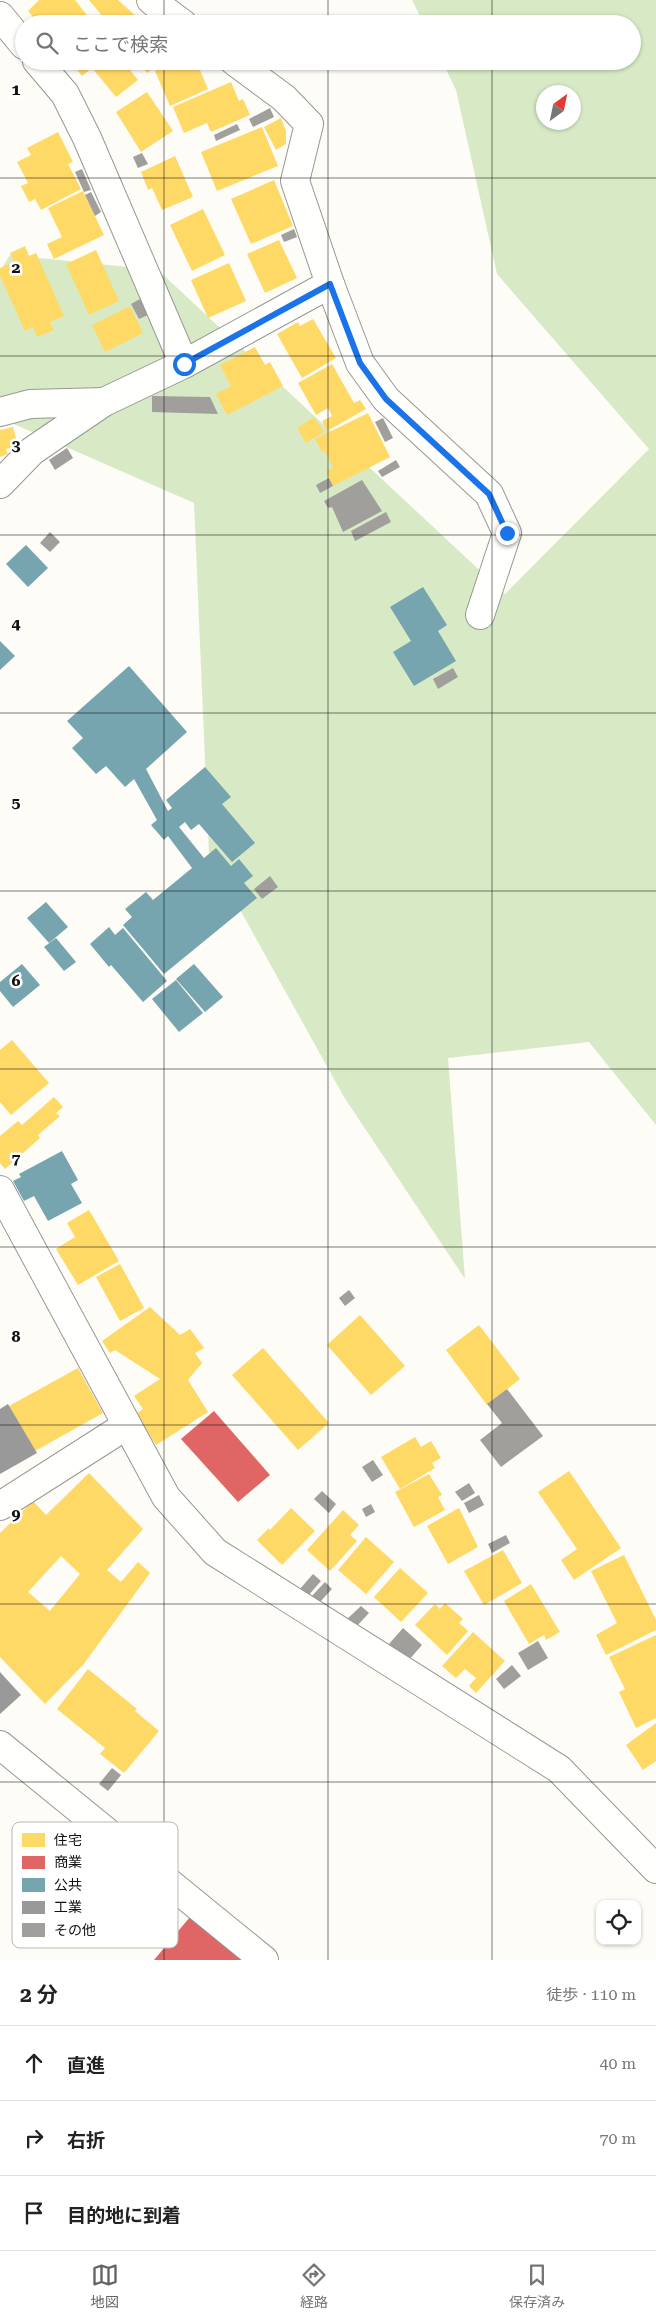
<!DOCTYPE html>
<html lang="ja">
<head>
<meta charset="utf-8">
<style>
  :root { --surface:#fff; --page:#f6f6f6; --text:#222; --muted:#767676; --line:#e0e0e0; --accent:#646362 }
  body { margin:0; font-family:"Roboto Serif","Noto Sans JP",serif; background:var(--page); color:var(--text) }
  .controls { position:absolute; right:15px; bottom:15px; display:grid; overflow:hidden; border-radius:10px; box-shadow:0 1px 4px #0004 }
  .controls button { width:45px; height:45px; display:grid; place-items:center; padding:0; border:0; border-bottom:1px solid var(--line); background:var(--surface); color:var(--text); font:25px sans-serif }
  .compass { position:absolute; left:536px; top:85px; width:45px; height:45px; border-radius:50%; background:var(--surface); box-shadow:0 1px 4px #0004; rotate:33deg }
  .stop { position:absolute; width:15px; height:15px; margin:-11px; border:4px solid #1a73e8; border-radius:50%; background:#fff }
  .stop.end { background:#1a73e8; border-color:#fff; box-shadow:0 1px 5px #0008 }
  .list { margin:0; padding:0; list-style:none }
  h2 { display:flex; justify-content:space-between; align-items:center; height:65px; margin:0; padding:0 20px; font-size:21px }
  h2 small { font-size:16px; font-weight:400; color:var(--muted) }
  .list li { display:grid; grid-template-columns:32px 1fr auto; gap:15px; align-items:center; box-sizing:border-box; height:75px; padding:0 20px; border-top:1px solid var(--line) }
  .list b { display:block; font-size:19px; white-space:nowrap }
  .list em { font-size:16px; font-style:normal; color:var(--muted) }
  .icon { flex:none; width:28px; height:28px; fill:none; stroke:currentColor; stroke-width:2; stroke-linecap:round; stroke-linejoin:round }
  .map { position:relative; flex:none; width:656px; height:1960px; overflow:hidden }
  .search { position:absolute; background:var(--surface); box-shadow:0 1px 4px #0004; left:15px; right:15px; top:15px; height:55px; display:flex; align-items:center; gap:12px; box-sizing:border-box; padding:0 18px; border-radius:28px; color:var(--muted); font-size:19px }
  .sheet { height:290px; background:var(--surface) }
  nav { display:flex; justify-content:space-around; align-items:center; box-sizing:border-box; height:70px; border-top:1px solid var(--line); background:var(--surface); font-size:14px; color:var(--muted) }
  nav a { display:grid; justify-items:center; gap:2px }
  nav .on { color:var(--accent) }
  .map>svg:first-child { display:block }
  .forest { fill:#d8eac5; fill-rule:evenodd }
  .homes { fill:#ffd966; fill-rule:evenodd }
  .shops { fill:#e06666 }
  .public { fill:#76a5af }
  .industry { fill:#999 }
  .building { fill:#a19f9c }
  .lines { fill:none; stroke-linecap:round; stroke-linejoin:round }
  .street-casing { stroke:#979795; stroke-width:30 }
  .street { stroke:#fffffe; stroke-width:28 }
  .route { stroke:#1a73e8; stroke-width:6 }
  .grid { fill:none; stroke:#111; stroke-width:1; stroke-opacity:0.55 }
  .key { fill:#fff; stroke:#b8b8b8; stroke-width:1 }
  .key-label { font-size:14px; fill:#111 }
  .grid-label { font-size:16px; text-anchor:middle; font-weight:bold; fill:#111; stroke:#fff; stroke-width:5; stroke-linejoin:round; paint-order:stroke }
</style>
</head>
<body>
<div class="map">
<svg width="656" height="1960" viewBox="0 0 656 1960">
  <rect width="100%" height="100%" fill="#fdfcf7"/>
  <path class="forest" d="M412 0H656V1125L589 1042 448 1058 465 1279 344 1097 209 854 194 503 0 418V271L10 255 158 270 505 594 649 449 497 274 456 90 442 61H632V24H424ZM544 92H574V122H544Z"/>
  <g class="homes">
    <polygon points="39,0 75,0 94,24 39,24 28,11"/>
    <polygon points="89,0 118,0 137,17 129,24 109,24"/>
    <polygon points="70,61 123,61 138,80 116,97 92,68 82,76"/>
    <polygon points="138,61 163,61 147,73"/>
    <polygon points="177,61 196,61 208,89 170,106 155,71"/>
    <polygon points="231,82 239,101 243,99 250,115 211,132 207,123 184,133 173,107"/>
    <polygon points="147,92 173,131 141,152 116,112"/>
    <polygon points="281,118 286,131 286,144 276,150 264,127"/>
    <polygon points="262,127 278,166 217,191 201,152"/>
    <polygon points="58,132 73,162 68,164 81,189 41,210 35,199 29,202 21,186 28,183 17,162 31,155 27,148"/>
    <polygon points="175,156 193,197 162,210 152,188 148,190 141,172"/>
    <polygon points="274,180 293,226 251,244 231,199"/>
    <polygon points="83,191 104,235 54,259 47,244 62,237 48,208"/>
    <polygon points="203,209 225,255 192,271 170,225"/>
    <polygon points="279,240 297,278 265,293 247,254"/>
    <polygon points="25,246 29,256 36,253 64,316 50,322 54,330 37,337 33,327 25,331 0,276 0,268 14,262 10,253"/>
    <polygon points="96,250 119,301 89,315 66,264"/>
    <polygon points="229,263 246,301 208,318 191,280"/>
    <polygon points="130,306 143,333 105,352 92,325"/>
    <polygon points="313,319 336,358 302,378 277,334 298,322 300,326"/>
    <polygon points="255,347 265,365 270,362 283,386 227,415 216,394 231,386 220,365"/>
    <polygon points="332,364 354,403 360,400 366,409 327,431 322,421 332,416 328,408 316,415 298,383"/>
    <polygon points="368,413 390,457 333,486 326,471 333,468 325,451 322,452 315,439"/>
    <polygon points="314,417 324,432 306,443 297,428"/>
    <polygon points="13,427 18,446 6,449 8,454 0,457 0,430"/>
    <polygon points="12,1040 49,1083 11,1115 0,1102 0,1050"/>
    <polygon points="54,1097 63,1107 56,1113 60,1116 38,1135 40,1138 5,1169 0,1163 0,1136 18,1121 22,1125"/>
    <polygon points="89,1210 119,1261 78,1285 56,1249 75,1237 67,1223"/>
    <polygon points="120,1264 144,1308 120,1321 96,1277"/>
    <polygon points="150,1307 180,1335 190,1329 204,1348 195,1353 202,1363 188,1380 208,1412 156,1445 136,1414 143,1409 134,1396 160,1379 115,1350 110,1353 102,1341"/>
    <polygon points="360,1315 405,1366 371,1395 327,1345"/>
    <polygon points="479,1325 520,1379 487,1405 446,1350"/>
    <polygon points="263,1348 329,1423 298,1450 232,1375"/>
    <polygon points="78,1368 103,1413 35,1451 9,1406"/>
    <polygon points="415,1437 421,1447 431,1441 441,1458 432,1463 435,1468 400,1489 381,1457"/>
    <polygon points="569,1471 621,1548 574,1580 561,1560 577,1549 538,1492"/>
    <path d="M89 1473 143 1529 107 1570 121 1582 138 1562 150 1573 83 1665 45 1704 0 1657V1533L33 1501 46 1515ZM61 1556 80 1574 50 1611 28 1592Z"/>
    <polygon points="429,1474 442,1495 438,1497 445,1510 414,1527 395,1492"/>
    <polygon points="291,1508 315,1531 282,1565 257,1540 269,1528 270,1530"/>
    <polygon points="459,1508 478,1547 448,1564 427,1526"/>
    <polygon points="343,1510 359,1525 350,1535 357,1541 330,1571 307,1550"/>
    <polygon points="366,1537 394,1562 366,1594 338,1570"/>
    <polygon points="503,1550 522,1583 484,1605 464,1571"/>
    <polygon points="624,1555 656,1620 656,1630 606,1655 596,1635 617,1623 591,1571"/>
    <polygon points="400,1568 428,1593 401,1622 374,1597"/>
    <polygon points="531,1584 560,1632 546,1640 544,1635 529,1644 504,1601"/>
    <polygon points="445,1603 463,1619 459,1623 468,1631 447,1655 415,1625 435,1604 440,1609"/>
    <polygon points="473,1632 505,1661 476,1693 469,1686 476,1678 465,1669 456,1678 442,1666"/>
    <polygon points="656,1635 656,1718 636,1728 619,1692 625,1689 609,1657"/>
    <polygon points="88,1669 137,1709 135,1711 159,1731 124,1773 100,1754 105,1748 57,1709"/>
    <polygon points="656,1723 656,1761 643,1770 626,1745"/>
  </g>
  <g class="shops">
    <polygon points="214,1411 270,1475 238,1502 181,1439"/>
    <polygon points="190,1917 242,1960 154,1960"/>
  </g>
  <g class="public">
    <polygon points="26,545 48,568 28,587 6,564"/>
    <polygon points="423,587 447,625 438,631 456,661 414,686 393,652 411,641 390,607"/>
    <polygon points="0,641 15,656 0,670"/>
    <polygon points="129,666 187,732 146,769 168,811 172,808 166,800 205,767 231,797 222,804 255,843 232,862 199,824 191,830 185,822 179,827 204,858 216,848 231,866 239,859 253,876 244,883 257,898 164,974 123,925 132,917 125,909 146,892 153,900 192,868 168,836 164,840 151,825 157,820 134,779 125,787 106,766 96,774 72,748 83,738 67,721"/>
    <polygon points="46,902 68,927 49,943 27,918"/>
    <polygon points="109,927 115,935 123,928 167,981 143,1002 111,965 109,967 90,944"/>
    <polygon points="56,938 76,962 64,971 44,947"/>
    <polygon points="22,964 40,985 13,1007 0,991 0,982"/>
    <polygon points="194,964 223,997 205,1012 176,979"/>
    <polygon points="176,980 203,1013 179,1032 152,999"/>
    <polygon points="62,1151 78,1180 71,1184 82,1203 48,1221 34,1196 24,1201 13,1181 21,1177 19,1174"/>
  </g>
  <g class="industry">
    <polygon points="8,1404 37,1453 0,1474 0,1409"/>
    <polygon points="0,1672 21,1695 0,1714"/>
  </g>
  <g class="building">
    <polygon points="270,108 274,117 253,127 249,119"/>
    <polygon points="237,124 240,130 216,141 214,135"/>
    <polygon points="142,153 148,164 138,168 133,157"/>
    <polygon points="82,169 91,190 84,192 75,172"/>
    <polygon points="91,192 101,212 95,216 85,195"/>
    <polygon points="294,229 297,237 284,242 281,235"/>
    <polygon points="140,299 148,315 139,319 131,304"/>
    <polygon points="152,396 210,397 218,414 152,412"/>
    <polygon points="383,418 393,438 385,442 375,422"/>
    <polygon points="67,448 73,458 55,470 49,460"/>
    <polygon points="396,460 400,467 382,477 378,471"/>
    <polygon points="329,478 333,486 320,493 316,485"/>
    <polygon points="362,480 382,511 343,532 332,507 328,508 324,501"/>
    <polygon points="386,512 391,522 355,541 351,531"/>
    <polygon points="50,532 60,542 50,552 40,543"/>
    <polygon points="453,668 458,677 438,689 433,679"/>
    <polygon points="270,876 278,887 262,899 254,889"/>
    <polygon points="349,1290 355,1298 345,1306 339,1298"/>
    <polygon points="507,1389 543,1436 501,1467 480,1440 502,1423 487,1404"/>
    <polygon points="373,1460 383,1475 372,1482 362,1467"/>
    <polygon points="469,1483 475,1493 462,1501 455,1492"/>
    <polygon points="322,1491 336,1504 329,1513 314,1499"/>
    <polygon points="479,1495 484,1505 469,1513 464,1503"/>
    <polygon points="371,1504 375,1512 366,1517 362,1509"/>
    <polygon points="506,1535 510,1543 492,1553 488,1544"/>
    <polygon points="313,1574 321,1581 307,1597 299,1590"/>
    <polygon points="325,1582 332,1589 318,1604 311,1597"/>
    <polygon points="361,1606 369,1613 355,1628 346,1620"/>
    <polygon points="403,1628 422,1645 408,1661 389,1644"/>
    <polygon points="538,1641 548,1658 528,1670 518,1653"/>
    <polygon points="512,1665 521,1676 504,1689 496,1679"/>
    <polygon points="112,1768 121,1775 108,1791 99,1784"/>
  </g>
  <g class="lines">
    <defs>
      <g id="street">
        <polyline points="151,0 183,24"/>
        <polyline points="0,16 24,45"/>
        <polyline points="37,61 65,94 87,138 184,364"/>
        <polyline points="234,61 284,98 309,124 295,181 330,284 360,363 386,399 489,494 507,533 480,615"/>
        <polyline points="0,412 30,404 104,402"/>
        <polyline points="0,484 32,451 104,402 184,364 330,284"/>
        <polyline points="0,1190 166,1497 215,1552 559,1769 656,1869"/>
        <polyline points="0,1506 127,1425"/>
        <polyline points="0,1745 264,1960"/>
      </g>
    </defs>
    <use href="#street" class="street-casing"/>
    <use href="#street" class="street"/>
  </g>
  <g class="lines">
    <polyline class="route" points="184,364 330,284 360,363 386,399 489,494 507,533"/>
  </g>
  <path class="grid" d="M164 0V24M328 0V24M492 0V24M164 61V1960M328 61V1960M492 61V1960M0 178H656M0 356H656M0 535H656M0 713H656M0 891H656M0 1069H656M0 1247H656M0 1425H656M0 1604H656M0 1782H656"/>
  <rect x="12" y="1822" width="166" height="126" rx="8" class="key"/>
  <rect x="22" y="1833" width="23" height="14" fill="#ffd966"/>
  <rect x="22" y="1856" width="23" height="13" fill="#e06666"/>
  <rect x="22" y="1878" width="23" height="14" fill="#76a5af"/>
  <rect x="22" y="1901" width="23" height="13" fill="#999"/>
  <rect x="22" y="1923" width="23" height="14" fill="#a19f9c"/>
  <g class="key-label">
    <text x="54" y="1845">住宅</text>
    <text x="54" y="1867">商業</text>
    <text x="54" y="1890">公共</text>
    <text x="54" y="1912">工業</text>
    <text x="54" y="1935">その他</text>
  </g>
  <g class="grid-label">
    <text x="16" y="95">1</text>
    <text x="16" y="273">2</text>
    <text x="16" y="451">3</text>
    <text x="16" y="629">4</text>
    <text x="16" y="808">5</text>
    <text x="16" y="986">6</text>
    <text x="16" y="1164">7</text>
    <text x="16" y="1342">8</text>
    <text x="16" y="1520">9</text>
  </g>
</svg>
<div class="controls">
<button><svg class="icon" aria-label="locate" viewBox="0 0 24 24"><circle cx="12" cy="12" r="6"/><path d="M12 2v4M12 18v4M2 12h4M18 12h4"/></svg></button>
</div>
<svg class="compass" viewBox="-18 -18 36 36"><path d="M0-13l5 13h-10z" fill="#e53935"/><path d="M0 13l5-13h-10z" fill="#767676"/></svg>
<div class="stop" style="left:184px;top:364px"></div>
<div class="stop end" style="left:507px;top:533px"></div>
<div class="search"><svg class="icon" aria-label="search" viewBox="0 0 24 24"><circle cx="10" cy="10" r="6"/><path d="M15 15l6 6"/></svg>ここで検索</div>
</div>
<section class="sheet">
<h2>2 分<small>徒歩 · 110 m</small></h2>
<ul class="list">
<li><svg class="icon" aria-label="ahead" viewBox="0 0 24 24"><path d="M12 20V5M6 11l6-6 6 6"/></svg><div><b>直進</b></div><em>40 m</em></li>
<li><svg class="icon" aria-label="right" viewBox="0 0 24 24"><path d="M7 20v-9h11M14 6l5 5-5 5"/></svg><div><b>右折</b></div><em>70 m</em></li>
<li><svg class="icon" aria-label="arrive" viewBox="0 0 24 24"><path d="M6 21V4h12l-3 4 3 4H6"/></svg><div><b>目的地に到着</b></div></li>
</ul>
</section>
<nav>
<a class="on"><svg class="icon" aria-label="map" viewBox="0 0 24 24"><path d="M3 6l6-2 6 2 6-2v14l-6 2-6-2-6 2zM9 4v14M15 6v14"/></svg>地図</a>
<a><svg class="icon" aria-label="directions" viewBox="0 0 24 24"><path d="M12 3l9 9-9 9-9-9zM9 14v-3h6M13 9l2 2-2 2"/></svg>経路</a>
<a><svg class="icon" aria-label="saved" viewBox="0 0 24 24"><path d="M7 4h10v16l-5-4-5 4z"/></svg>保存済み</a>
</nav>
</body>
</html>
